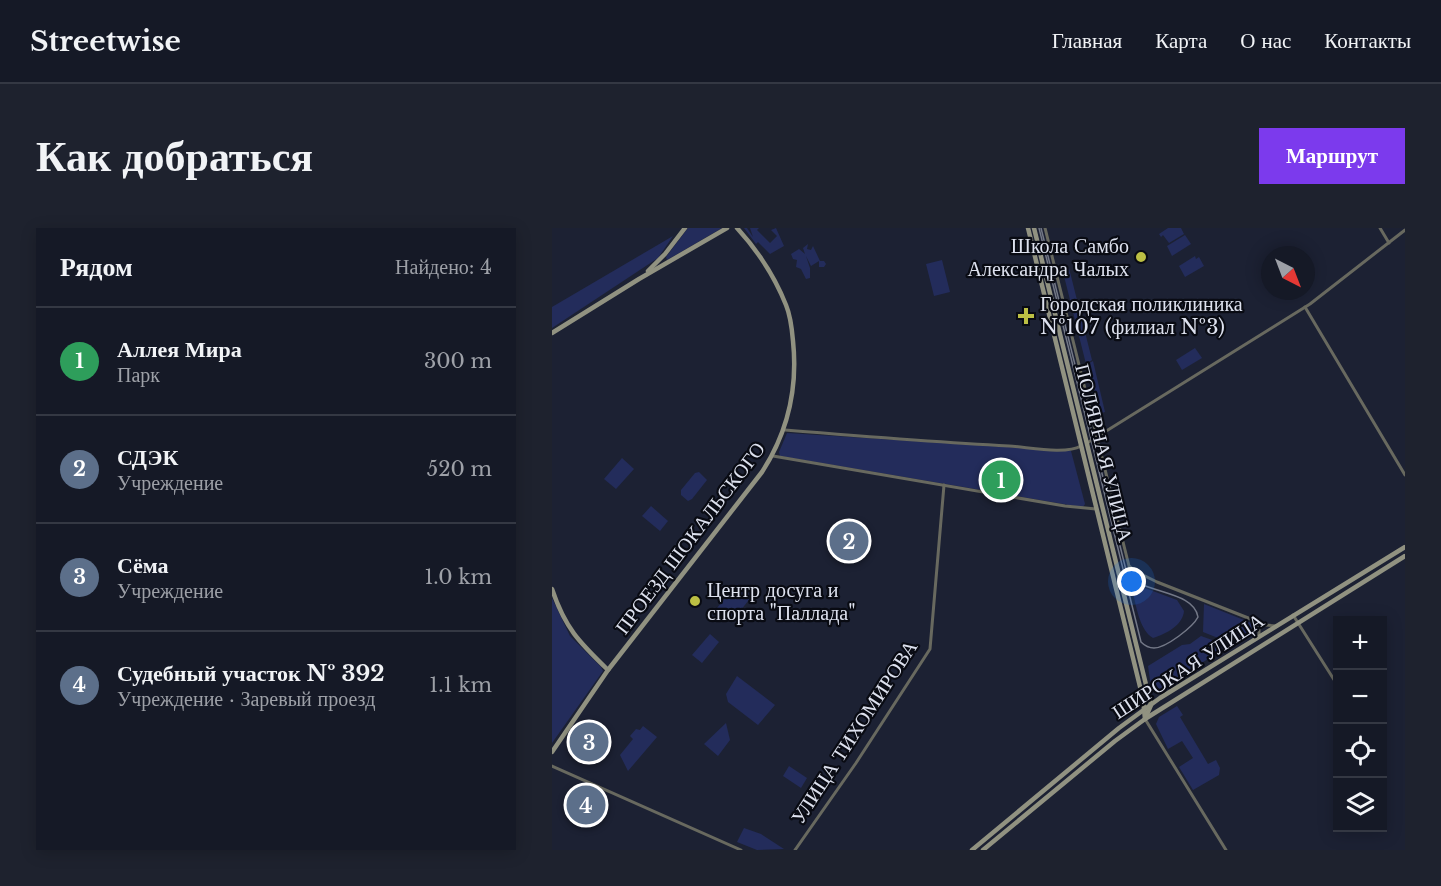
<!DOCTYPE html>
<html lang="ru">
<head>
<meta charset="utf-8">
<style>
  :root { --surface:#151926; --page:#1e222e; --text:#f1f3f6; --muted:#9da0a7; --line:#343843; --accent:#7c3aed }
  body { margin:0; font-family:"Libre Baskerville",serif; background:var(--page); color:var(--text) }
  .controls { position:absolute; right:18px; bottom:18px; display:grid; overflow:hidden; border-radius:0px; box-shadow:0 3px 15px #0003 }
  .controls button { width:54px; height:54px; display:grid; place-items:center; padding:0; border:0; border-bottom:2px solid var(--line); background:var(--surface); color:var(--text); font:30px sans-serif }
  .compass { position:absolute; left:709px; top:18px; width:54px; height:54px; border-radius:50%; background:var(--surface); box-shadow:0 3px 15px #0003; rotate:138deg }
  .you { position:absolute; left:580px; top:354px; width:21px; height:21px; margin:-15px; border:4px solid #fff; border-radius:50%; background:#1a73e8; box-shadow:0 0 0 9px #1a73e833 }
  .badge { display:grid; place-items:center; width:39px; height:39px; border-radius:50%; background:var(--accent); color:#fff; font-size:20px; font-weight:700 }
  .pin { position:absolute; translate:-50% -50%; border:3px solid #fff; box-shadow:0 2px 6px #0006 }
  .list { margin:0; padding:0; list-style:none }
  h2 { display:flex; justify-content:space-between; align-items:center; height:78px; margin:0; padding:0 24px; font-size:26px }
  h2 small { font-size:20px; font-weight:400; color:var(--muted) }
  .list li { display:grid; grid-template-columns:39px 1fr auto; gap:18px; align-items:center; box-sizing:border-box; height:108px; padding:0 24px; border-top:2px solid var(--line) }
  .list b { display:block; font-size:22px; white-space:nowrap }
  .list p { margin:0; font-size:20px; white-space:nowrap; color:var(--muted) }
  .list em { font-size:20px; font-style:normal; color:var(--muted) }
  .icon { flex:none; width:33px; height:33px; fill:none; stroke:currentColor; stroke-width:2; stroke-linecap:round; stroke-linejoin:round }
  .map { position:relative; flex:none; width:853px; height:622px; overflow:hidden; border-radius:0px }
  header { display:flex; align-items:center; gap:36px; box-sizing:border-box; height:84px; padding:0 30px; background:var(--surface); border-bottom:2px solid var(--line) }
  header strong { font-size:28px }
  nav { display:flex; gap:33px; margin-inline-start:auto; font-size:21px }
  .intro { display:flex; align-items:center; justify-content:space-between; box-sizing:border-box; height:144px; padding:0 36px }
  h1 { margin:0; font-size:42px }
  .button { padding:15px 27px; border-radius:0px; background:var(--accent); color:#fff; font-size:21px; font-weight:700 }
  main { display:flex; gap:36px; padding:0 36px }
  aside { flex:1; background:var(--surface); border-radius:0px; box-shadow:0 3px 15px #0003 }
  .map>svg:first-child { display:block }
  .green { fill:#232c5b }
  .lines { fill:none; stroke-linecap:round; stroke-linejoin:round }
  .street { stroke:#68695f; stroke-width:3 }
  .secondary { stroke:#919281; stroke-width:4.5 }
  .tram { stroke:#737887; stroke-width:1.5 }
  .poi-dot { fill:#bcbf44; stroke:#090b13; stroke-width:2 }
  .labels { text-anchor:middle; stroke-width:4.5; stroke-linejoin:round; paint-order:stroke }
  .poi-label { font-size:20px; fill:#dde1ee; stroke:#090b13; text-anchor:start }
  .street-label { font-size:20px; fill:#dde1ee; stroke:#090b13 }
</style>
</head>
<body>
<header>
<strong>Streetwise</strong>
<nav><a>Главная</a><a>Карта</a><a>О нас</a><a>Контакты</a></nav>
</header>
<div class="intro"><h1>Как добраться</h1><a class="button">Маршрут</a></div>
<main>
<aside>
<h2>Рядом<small>Найдено: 4</small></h2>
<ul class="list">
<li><span class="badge" style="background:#2e9e5b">1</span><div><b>Аллея Мира</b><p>Парк</p></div><em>300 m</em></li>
<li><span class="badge" style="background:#5c6f8a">2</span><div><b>СДЭК</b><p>Учреждение</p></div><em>520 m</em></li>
<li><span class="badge" style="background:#5c6f8a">3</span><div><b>Сёма</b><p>Учреждение</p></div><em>1.0 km</em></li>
<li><span class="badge" style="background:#5c6f8a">4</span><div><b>Судебный участок № 392</b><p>Учреждение · Заревый проезд</p></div><em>1.1 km</em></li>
</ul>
</aside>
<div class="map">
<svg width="853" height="622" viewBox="0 0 853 622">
  <rect width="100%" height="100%" fill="#1c2133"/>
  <g class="green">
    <polygon points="136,0 170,0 115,32 114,29"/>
    <polygon points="192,0 195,0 201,9 198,0 207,0 205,2 218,15 225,8 219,2 224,0 232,18 218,26 206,14 204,16"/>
    <polygon points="616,0 629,0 632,6 617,15 611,7 609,9 607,6"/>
    <polygon points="633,7 639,16 620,28 615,18"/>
    <polygon points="121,8 106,30 0,100 0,79"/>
    <polygon points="256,16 255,21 259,22 261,18 268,33 272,33 274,36 272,39 267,39 267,33 259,38 254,28 258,40 258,50 254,51 249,41 244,39 245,32 241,31 239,26 247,21 253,26 251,20"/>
    <polygon points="643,28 644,31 647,29 652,38 633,49 627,38"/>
    <polygon points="390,32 398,64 382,68 374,36"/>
    <polygon points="517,40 540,132 534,136 511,44"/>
    <polygon points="643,120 650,130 630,142 624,132"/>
    <polygon points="541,133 553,184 546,186 534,137"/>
    <polygon points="235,205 519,223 533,276 531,279 529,279 228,228 227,224"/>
    <polygon points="70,230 82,241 64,261 52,251"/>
    <polygon points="147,244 155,252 140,271 136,273 129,267 129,262 143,245"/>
    <polygon points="99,278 116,293 108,303 90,288"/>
    <polygon points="185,356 200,368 181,392 165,380"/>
    <path d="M582 356 625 372 632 383C631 397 614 406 601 410 587 402 584 376 580 361Z"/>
    <polygon points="0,370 18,408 49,439 51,443 0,515"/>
    <polygon points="652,376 702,396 704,402 681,416 651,404"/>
    <polygon points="158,406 167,414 150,435 140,427"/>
    <polygon points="649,408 677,418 604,463 598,452 596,438 630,417 638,416"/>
    <polygon points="185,448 223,477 206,497 176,474 174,466"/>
    <polygon points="625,478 631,487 628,489 656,536 664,532 668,540 667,547 641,562 627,539 641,530 630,513 616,521 604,496 607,489"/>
    <polygon points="174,495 178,512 166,528 152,516"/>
    <polygon points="91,498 105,509 76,543 68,527 81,511 78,508 84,501 88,502"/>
    <polygon points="237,538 255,550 249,560 231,548"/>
    <polygon points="192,600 209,606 232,621 205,622 185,614"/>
  </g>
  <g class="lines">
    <g class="street">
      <polyline points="493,0 577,338 583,343 605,354 714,397 724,398"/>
      <polyline points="828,0 837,15"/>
      <polyline points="753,79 853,247"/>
      <path d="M233 202C307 208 382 214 457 218 476 219 513 227 529 218"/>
      <polyline points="535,215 758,76 853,2"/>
      <polyline points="221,228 513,278 544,281"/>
      <polyline points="741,387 786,458"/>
      <polyline points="704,409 707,407 707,397 705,394"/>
      <polyline points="593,491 674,622"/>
      <polyline points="0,538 189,622"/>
      <polyline points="243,622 304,535 378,421 392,257"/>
    </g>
    <g class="secondary">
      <polyline points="476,0 591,471 593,491"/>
      <polyline points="482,0 599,477 593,491"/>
      <polyline points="96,43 113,26 133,0"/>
      <polyline points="0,105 87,51 175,0"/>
      <path d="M0 361C13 400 27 414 56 442"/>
      <path d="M0 524 56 442 210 244C236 204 246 161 241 113 240 101 239 89 234 77 223 49 206 23 185 0"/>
      <polyline points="420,622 567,500 608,470 853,319"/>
      <polyline points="431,622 563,513 593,491 853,328"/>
    </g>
    <path class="tram" d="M487 0 589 414C593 418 596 420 602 420 614 420 641 399 646 389 642 362 590 366 575 346L489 0"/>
  </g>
  <g class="poi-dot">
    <circle cx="589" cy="29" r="6"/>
    <path d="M471 79h6v6h6v6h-6v6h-6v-6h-6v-6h6z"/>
    <circle cx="143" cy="373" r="6"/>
  </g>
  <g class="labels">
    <g class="poi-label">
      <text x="577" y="25" text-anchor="end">Школа Самбо<tspan x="577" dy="23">Александра Чалых</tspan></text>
      <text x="488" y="83">Городская поликлиника<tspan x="488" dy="23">№107 (филиал №3)</tspan></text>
      <text x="155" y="369">Центр досуга и<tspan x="155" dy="23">спорта "Паллада"</tspan></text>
    </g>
    <g class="street-label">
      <text transform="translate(552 225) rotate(76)" y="7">ПОЛЯРНАЯ УЛИЦА</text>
      <text transform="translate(138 310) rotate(-53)" y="7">ПРОЕЗД ШОКАЛЬСКОГО</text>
      <text transform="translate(636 438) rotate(-33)" y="7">ШИРОКАЯ УЛИЦА</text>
      <text transform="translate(302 504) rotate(-57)" y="7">УЛИЦА ТИХОМИРОВА</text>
    </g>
  </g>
</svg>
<div class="controls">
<button>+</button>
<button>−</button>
<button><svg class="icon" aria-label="locate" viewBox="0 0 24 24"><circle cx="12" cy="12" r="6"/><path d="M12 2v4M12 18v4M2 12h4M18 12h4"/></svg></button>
<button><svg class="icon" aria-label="layers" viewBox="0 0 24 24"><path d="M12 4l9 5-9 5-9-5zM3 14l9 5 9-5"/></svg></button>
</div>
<svg class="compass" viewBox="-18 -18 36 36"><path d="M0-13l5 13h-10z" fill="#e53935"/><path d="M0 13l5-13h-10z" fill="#9da0a7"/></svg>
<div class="you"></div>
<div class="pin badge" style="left:449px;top:252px;background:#2e9e5b">1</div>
<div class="pin badge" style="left:297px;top:313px;background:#5c6f8a">2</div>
<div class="pin badge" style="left:37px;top:514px;background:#5c6f8a">3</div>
<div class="pin badge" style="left:34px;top:577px;background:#5c6f8a">4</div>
</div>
</main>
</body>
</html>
